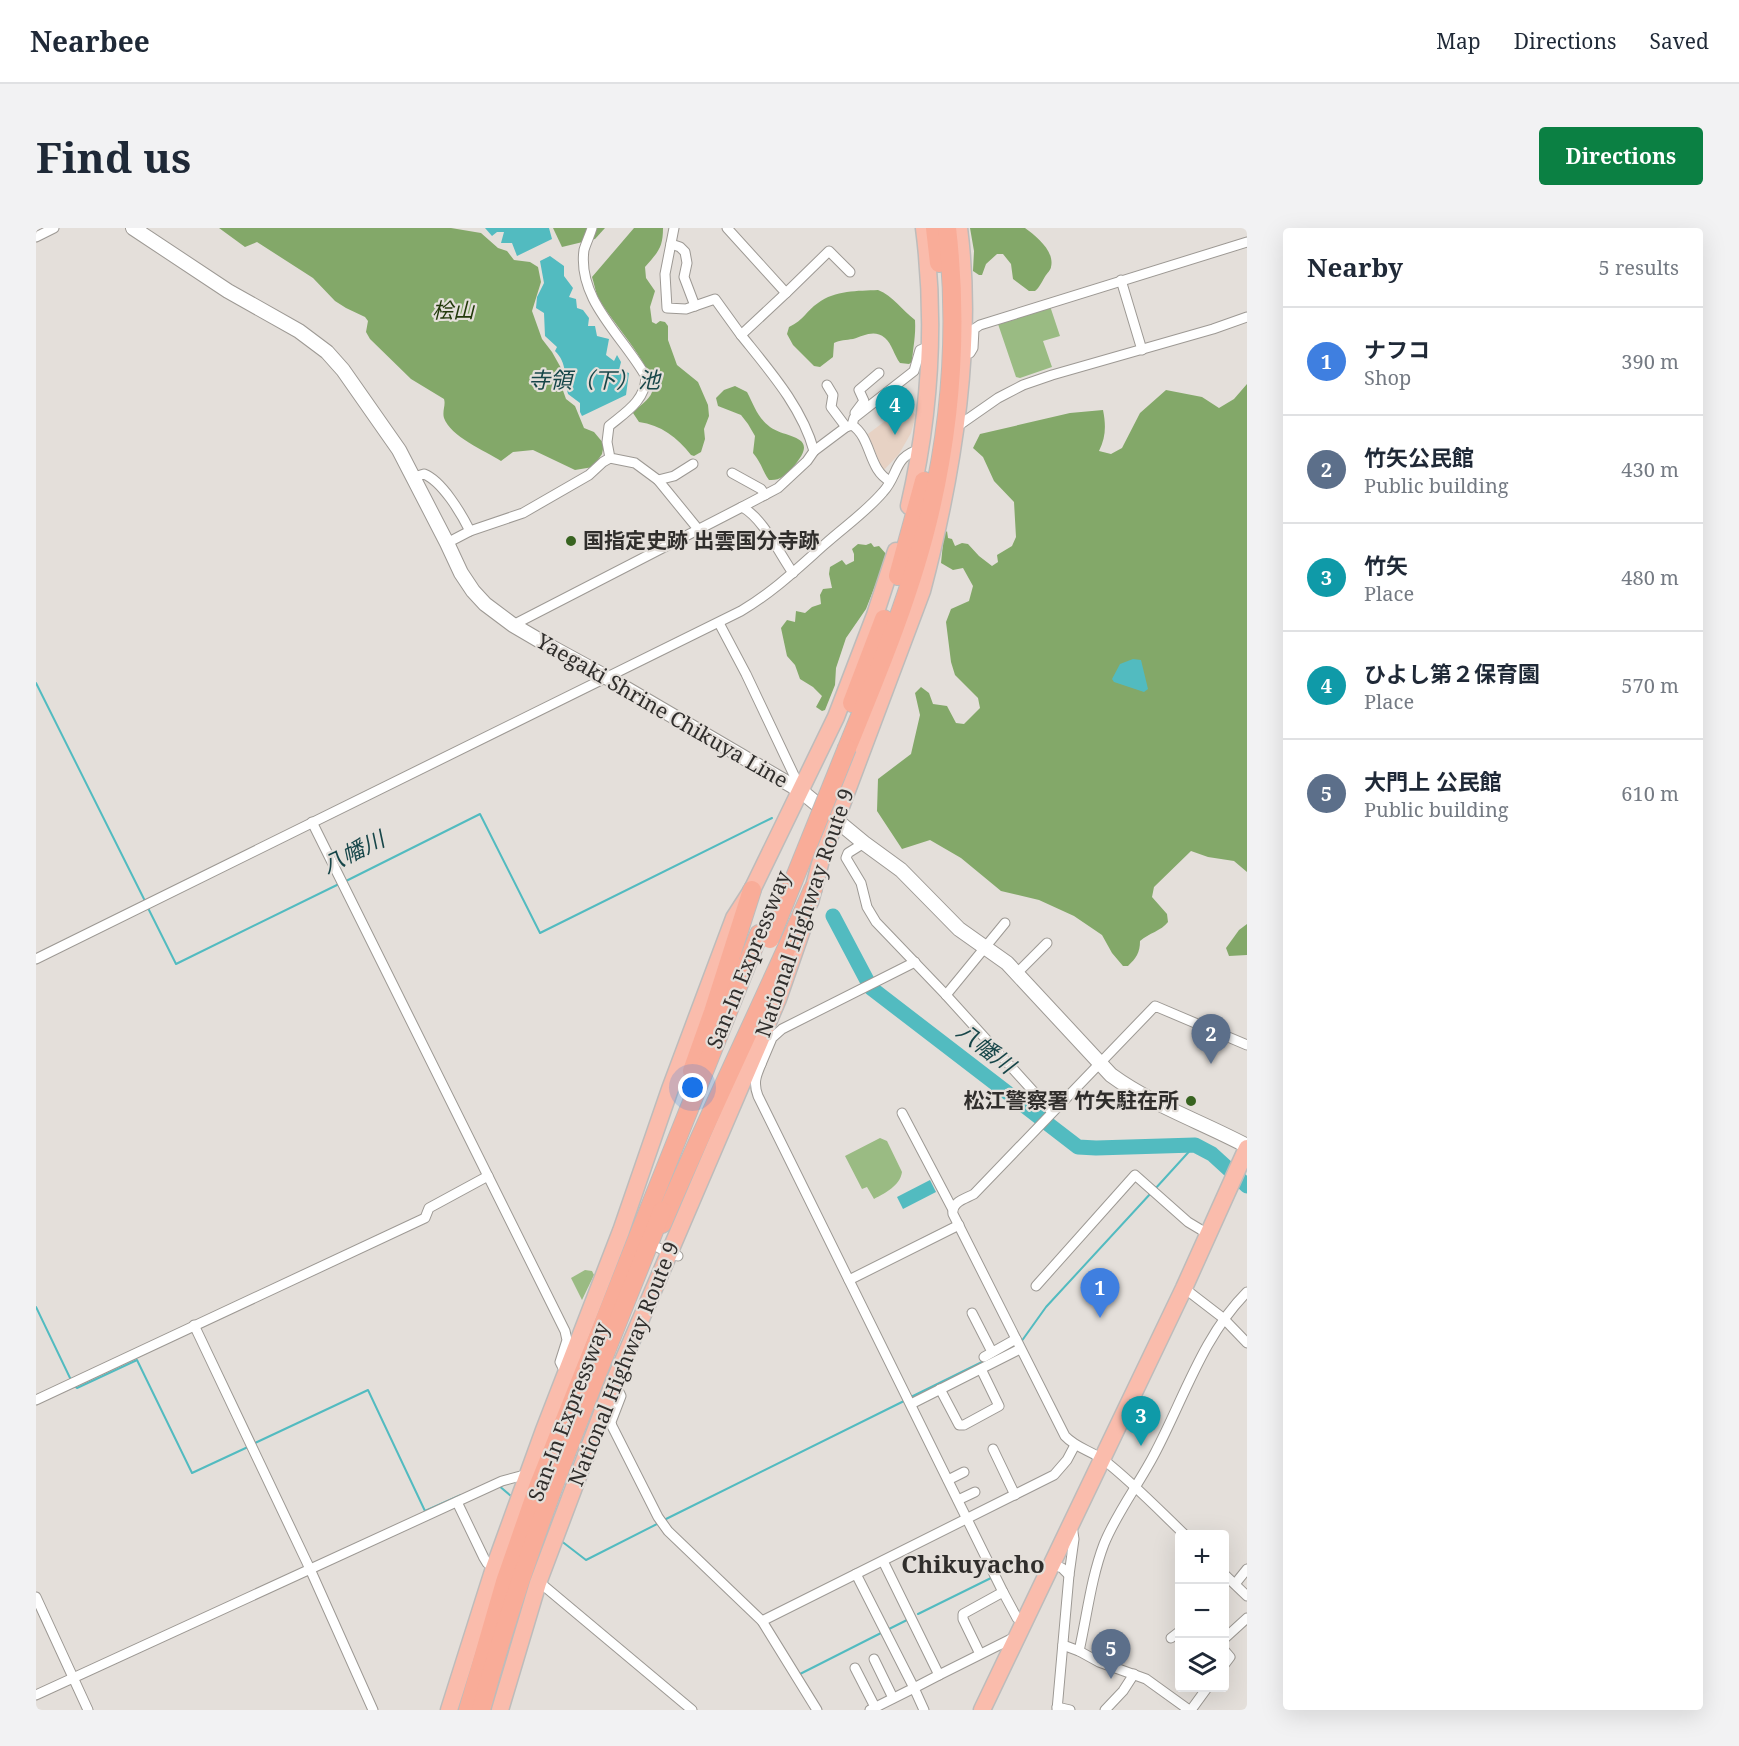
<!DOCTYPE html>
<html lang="en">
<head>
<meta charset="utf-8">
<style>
  :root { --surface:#fff; --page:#f2f2f3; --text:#1f2937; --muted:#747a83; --line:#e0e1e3; --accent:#0b8043 }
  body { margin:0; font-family:"Noto Serif","Noto Sans JP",serif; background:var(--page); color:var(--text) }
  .controls { position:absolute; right:18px; bottom:18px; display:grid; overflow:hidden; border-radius:6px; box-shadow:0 6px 24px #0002 }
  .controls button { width:54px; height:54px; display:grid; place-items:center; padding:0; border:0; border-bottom:2px solid var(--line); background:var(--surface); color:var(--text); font:30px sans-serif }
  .you { position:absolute; left:657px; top:860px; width:21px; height:21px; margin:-15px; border:4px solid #fff; border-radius:50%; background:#1a73e8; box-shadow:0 0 0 9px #1a73e833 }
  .badge { display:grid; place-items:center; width:39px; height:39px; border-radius:50%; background:var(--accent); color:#fff; font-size:20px; font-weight:700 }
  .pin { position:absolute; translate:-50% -50px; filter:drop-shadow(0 2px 3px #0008) }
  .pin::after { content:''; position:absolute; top:32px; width:21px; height:18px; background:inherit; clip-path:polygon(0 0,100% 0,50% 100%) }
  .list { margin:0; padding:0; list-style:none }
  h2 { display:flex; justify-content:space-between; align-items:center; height:78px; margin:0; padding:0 24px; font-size:26px }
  h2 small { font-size:20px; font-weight:400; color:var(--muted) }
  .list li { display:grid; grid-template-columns:39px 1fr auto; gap:18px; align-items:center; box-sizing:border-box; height:108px; padding:0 24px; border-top:2px solid var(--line) }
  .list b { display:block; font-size:22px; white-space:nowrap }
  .list p { margin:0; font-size:20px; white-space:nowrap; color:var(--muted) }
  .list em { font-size:20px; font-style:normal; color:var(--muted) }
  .icon { flex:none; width:33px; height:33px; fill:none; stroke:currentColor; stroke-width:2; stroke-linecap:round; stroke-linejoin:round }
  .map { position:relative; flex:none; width:1211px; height:1482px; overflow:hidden; border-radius:6px }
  header { display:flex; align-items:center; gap:36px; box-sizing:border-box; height:84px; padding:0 30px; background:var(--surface); border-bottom:2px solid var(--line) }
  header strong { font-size:28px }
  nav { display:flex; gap:33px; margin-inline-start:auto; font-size:21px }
  .intro { display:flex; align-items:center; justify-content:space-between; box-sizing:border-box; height:144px; padding:0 36px }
  h1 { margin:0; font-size:42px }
  .button { padding:15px 27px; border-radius:6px; background:var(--accent); color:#fff; font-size:21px; font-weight:700 }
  main { display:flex; gap:36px; padding:0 36px }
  aside { flex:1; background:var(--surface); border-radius:6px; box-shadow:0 6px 24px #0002 }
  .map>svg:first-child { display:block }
  .education { fill:#e7d2c4 }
  .green { fill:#9abb83 }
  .forest { fill:#83a869 }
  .water { fill:#52bbc0 }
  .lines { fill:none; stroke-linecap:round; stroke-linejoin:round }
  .stream { stroke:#52bbc0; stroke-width:2 }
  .river { stroke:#52bbc0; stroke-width:15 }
  .minor-casing { stroke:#9d9994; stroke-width:11 }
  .secondary-casing { stroke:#9d9994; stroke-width:16 }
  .trunk-casing { stroke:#bdbcbb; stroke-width:19 }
  .motorway-casing { stroke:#bdbcbb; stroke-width:20 }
  .minor { stroke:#fff; stroke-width:9 }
  .secondary { stroke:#fff; stroke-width:14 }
  .trunk { stroke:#fabcac; stroke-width:16 }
  .motorway { stroke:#f9ac98; stroke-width:18 }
  .motorway-bridge-casing { stroke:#bdbcbb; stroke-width:20; stroke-linecap:butt }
  .motorway-bridge { stroke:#f9ac98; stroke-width:18 }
  .poi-dot { fill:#386320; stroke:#e4dfda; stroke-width:2 }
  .labels { text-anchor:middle; stroke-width:4.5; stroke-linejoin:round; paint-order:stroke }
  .park-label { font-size:21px; font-style:italic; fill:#22390b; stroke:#e4dfda }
  .poi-label { font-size:21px; font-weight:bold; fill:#302e2c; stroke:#e4dfda; text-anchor:start }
  .street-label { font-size:21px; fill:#302e2c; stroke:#e4dfda }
  .water-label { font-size:22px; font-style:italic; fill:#174649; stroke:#e4dfda }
  .quarter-label { font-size:24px; font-weight:bold; fill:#302e2c; stroke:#e4dfda }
</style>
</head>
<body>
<header>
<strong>Nearbee</strong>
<nav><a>Map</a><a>Directions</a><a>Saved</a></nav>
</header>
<div class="intro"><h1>Find us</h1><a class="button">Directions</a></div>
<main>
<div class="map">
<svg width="1211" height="1482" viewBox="0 0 1211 1482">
  <rect width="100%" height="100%" fill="#e4dfda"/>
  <polygon class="education" points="870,177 880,187 875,205 863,226 847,243 832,206"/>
  <g class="green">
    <path d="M1014 78 1024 108 1007 113 1016 139 984 150 980 149 962 96C980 89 997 85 1014 78Z"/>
    <path d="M844 910 851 913 866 944C864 958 849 965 838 971L831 959 826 961 809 928Z"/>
    <polygon points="549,1042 556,1043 558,1047 546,1072 535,1050"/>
  </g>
  <g class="forest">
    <path d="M183 0H415L445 5 462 20 471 23 478 32 494 34 502 39 505 54 496 83 506 111 516 124 525 140V157L530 171 539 178 548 200 558 204 568 216 566 226 557 239 539 242 497 222 477 224 465 233C449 223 414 208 408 190 406 183 410 177 408 171L375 151 334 111 330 104 332 93 329 89 310 80 299 73 277 50 221 14 209 19Z"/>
    <polygon points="517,0 569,0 559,11 526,19"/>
    <path d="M598 0H627C627 20 622 24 609 39L610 50 619 63 614 79 616 94 620 96 624 93 629 94 632 98V112L641 137 662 154 672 177 673 188 668 201 669 211 665 224 658 228 655 227C641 209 625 197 603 194L597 185C602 178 613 173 616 164 622 141 571 90 561 67 559 61 558 55 556 49Z"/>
    <path d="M934 0H989C1000 8 1019 23 1015 39 1015 41 1011 46 1010 47 1006 53 1004 59 999 63H993L977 51 975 36 967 26H961L950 36 946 47H943L937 43 938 23Z"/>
    <path d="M842 62C857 68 866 82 879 92 880 108 877 119 876 134L873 136 864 135C858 127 856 116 849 110 838 101 828 108 817 111 810 112 804 112 798 115L797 129 784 139 778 138 757 117 751 106 753 99C768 92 770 83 782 75 799 62 822 63 842 62Z"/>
    <path d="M1211 156V644L1198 633 1172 629 1155 623 1118 659 1116 669 1131 686 1132 694C1125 703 1113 705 1104 713 1104 725 1100 730 1092 738H1087L1076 725 1066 707 1038 688 1003 672 965 663 925 630 894 612 866 621 841 583 842 551 875 526 884 487 879 465 885 459 893 465 897 476 911 478 920 495 928 496 944 480 942 470 919 447 915 434 910 394 915 381 933 373 937 358 927 340 917 342 905 335 908 306 911 303 912 310 916 311 919 318 926 315 932 316 943 328 956 338 962 334 961 327 976 318 980 309 978 274 958 253 947 229 937 220 944 206 1034 185 1067 182C1070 197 1070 209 1063 223L1075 226 1086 220 1104 185 1130 162 1166 169 1183 180 1198 171Z"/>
    <path d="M699 158 711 164C718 177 721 189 734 199 750 211 787 206 756 240 749 247 744 253 733 252 726 242 726 236 717 225L719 208 712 196 705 187 682 178 680 170 688 162Z"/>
    <polygon points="835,315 838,319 843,318 851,327 830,381 810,410 800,440 799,457 789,482 786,483 780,479 786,468 777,459 764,451 759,437 751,428 745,400 751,392 759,394 760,383 769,385 776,379 785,376 784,367 787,361 796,360 793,346 794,339 806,332 810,337 818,333 818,326 816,321 822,316 830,317"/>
    <polygon points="1211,696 1211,727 1193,728 1190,720 1203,702"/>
  </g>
  <g class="water">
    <polygon points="449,0 513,0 516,11 481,28 476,15 465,15 468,4 461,4 456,8"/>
    <path d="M514 28 528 38V48L537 60 533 69 540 71 541 80 547 82 553 90 552 98H559L561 108 573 111 570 127 578 133 581 127 585 134 583 142 593 145 590 167 546 188 544 184V175L532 166C529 151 531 134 519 123L521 119 509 108 508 85 500 80 501 69 508 55 504 33Z"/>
    <polygon points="1097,431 1105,432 1112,461 1108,464 1078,454 1076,451 1084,436"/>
    <polygon points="894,952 900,964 867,981 861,969"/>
  </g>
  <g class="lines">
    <g class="stream">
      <polyline points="0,455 110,675"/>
      <polyline points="310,653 444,586 504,705 736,590"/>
      <polyline points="112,680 140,736 305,655"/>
      <polyline points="1119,961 1159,917"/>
      <polyline points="0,1079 35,1152"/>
      <polyline points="985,1114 1010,1079 1115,965"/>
      <polyline points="37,1157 41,1160 101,1132 156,1245 214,1218"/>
      <polyline points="875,1169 950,1132"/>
      <polyline points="219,1215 332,1162 389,1283 425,1267"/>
      <polyline points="462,1257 475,1268"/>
      <polyline points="628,1292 870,1172"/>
      <polyline points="524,1312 550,1332 623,1295"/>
      <polyline points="882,1386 957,1349"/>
      <polyline points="851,1402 873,1391"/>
      <polyline points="764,1446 847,1404"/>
    </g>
    <polyline class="river" points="797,688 835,760 1042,919 1060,920 1159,917 1176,926 1211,958"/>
    <defs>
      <g id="minor">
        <path d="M556 0C554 7 550 15 548 22 541 72 588 109 610 149 609 173 590 184 573 198L571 214 574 230 599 235 622 252 662 301"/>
        <polyline points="638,0 629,46 631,80 650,81 679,71 705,107 750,65"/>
        <polyline points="691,0 750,65 793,23 814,44"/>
        <polyline points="0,9 18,0"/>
        <polyline points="635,16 644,19 649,24 651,35 648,49 659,78"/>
        <polyline points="1085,52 1106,122"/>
        <path d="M705 107C733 142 766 179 778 223"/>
        <polyline points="926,126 934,125 937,120 938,101 944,97 1211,14"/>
        <polyline points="791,157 797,167 795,179 810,199"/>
        <polyline points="819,185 828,173 823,162 843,145"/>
        <path d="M816 197C836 210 832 242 854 253"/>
        <polyline points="919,200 962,170 987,157 1016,147 1177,101 1211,89"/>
        <polyline points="696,245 725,261 729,267"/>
        <path d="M378 249 388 246C406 253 425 285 434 303"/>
        <polyline points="622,252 638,248 657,236"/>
        <polyline points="706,279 742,260 771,233 778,223 810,199 816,197 818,190 878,143 884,122 894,118"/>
        <polyline points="411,315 434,303 487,285 553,247 567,234 574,230"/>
        <polyline points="683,395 710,446 765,562"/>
        <path d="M477 397 706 279C727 290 743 325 757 345"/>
        <polyline points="276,594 529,1103 531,1112 524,1134 527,1140 534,1143"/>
        <polyline points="828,615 812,625 810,630 825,655 831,679 840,694 910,767 1016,884"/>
        <path d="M0 731 705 383C737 364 761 341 788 317 808 299 830 284 847 264 863 247 857 228 885 221"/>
        <polyline points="981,745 1011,715"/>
        <polyline points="910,767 969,695"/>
        <polyline points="721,835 725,836 736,810 746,801 879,734"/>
        <path d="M725 836C720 848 717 855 722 868L967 1364 981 1390 989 1395"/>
        <polyline points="866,885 916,980"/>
        <polyline points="623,1020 642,1028"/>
        <polyline points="813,1052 923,997"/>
        <polyline points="1000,1058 1099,947 1152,994 1172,1006"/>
        <polyline points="1148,1060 1187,1090 1211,1115"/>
        <polyline points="936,1085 956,1124"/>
        <polyline points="158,1097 274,1341 337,1482"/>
        <polyline points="948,1129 980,1111"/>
        <polyline points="572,1159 583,1164 585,1168 575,1194 576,1198 622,1289 632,1303 726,1393 781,1482"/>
        <polyline points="904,1161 923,1197 928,1197 963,1178 945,1141"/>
        <polyline points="0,1172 389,990 393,980 452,948"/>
        <polyline points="875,1176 984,1121"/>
        <polyline points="957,1221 979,1267"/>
        <polyline points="912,1252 928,1244"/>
        <polyline points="922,1272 939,1264"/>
        <polyline points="421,1274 448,1330 451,1335 460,1340"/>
        <path d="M1148 1306C1122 1281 1097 1255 1069 1233 1056 1223 1040 1220 1029 1208L917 986C915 974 929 971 938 966L1119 778 1211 817"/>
        <polyline points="847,1333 903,1447 975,1411 979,1412"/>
        <polyline points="1016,1336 1026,1340 1033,1347 1038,1311 1036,1298"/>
        <polyline points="820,1346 878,1460 834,1482"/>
        <polyline points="1188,1346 1211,1368"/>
        <polyline points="501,1355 508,1358 656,1482"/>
        <polyline points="1199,1356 1211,1341"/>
        <polyline points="0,1369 52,1482"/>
        <polyline points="726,1393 1018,1247 1031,1232 1039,1217"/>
        <polyline points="1135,1410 1144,1403"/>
        <polyline points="1188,1411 1211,1390"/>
        <polyline points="1027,1417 1043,1423 1063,1434 1110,1451 1153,1482"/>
        <polyline points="1188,1422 1194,1429 1188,1437"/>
        <path d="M1043 1423C1051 1388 1055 1350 1068 1316 1081 1284 1103 1256 1119 1225 1148 1170 1167 1108 1211 1064"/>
        <polyline points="944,1426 927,1391 927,1386 967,1364"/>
        <polyline points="838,1431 857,1470"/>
        <polyline points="819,1440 839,1479"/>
        <polyline points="0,1467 466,1253 492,1246"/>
        <polyline points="1021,1479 1034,1482"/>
        <polyline points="888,1482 878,1460 903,1447"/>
        <polyline points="1021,1482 1033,1347"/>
        <polyline points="1069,1482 1087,1463 1098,1446"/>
        <polyline points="1155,1482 1171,1460"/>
      </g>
      <path id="secondary" d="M97 0 192 63 263 103 291 124 307 142 363 222 411 315 425 345 437 363 449 376 477 397 506 414 572 450 765 563 828 615 865 642 923 701 971 735 1075 847C1116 877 1166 894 1211 918"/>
      <g id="trunk">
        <path d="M873 278C894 187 900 93 888 0"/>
        <path d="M774 674 785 632 886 363C916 250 938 117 923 0"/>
        <polyline points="413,1482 458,1340 508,1202 585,1003 634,861 698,690 716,662 800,489 839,387 860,323"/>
        <polyline points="464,1482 502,1355 575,1161 742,771 767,699"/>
        <polyline points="946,1482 1148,1060 1211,920"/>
      </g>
      <g id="motorway">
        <polyline points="899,0 903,35"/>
        <polyline points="862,348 888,253"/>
        <polyline points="816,475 848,391"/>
        <path d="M811 520C843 442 876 363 895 280 916 188 922 94 911 0"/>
        <polyline points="656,843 677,784 716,662"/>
        <path d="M626 996C674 883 728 773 777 661"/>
        <polyline points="432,1482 469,1354 502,1259 723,706"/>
        <path d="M445 1482C491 1311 561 1147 626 983"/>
      </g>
    </defs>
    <use href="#minor" class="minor-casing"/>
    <use href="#secondary" class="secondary-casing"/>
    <use href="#trunk" class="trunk-casing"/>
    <use href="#motorway" class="motorway-casing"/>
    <use href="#minor" class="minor"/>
    <use href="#secondary" class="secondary"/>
    <use href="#trunk" class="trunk"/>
    <use href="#motorway" class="motorway"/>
    <defs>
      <polyline id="motorway-bridge" points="734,711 811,520"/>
    </defs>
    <use href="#motorway-bridge" class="motorway-bridge-casing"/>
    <use href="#motorway-bridge" class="motorway-bridge"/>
  </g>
  <g class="poi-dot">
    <circle cx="535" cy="313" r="6"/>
    <circle cx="1155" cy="873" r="6"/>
  </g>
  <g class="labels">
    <g class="park-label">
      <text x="417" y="90">桧山</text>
    </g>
    <g class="poi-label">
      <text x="547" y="320">国指定史跡 出雲国分寺跡</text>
      <text x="1143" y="880" text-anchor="end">松江警察署 竹矢駐在所</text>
    </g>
    <g class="street-label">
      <text transform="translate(626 483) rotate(30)" y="7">Yaegaki Shrine Chikuya Line</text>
      <text transform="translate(769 685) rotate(-71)" y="7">National Highway Route 9</text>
      <text transform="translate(713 732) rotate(-68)" y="7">San-In Expressway</text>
      <text transform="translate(588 1136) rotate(-68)" y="7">National Highway Route 9</text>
      <text transform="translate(533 1184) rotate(-69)" y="7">San-In Expressway</text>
    </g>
    <g class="water-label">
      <text x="558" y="160">寺領（下）池</text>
      <text transform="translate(317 624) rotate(-26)" y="8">八幡川</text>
      <text transform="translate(950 820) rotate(38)" y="8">八幡川</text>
    </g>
    <g class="quarter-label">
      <text x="937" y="1345">Chikuyacho</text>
    </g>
  </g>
</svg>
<div class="controls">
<button>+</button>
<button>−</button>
<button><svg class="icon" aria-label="layers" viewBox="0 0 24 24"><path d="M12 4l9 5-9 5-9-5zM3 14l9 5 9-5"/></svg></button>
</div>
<div class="you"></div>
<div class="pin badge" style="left:1064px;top:1090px;background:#3f7fe0">1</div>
<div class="pin badge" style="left:1175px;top:836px;background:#5c6f8a">2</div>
<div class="pin badge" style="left:1105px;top:1218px;background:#0f9aa8">3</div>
<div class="pin badge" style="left:859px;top:207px;background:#0f9aa8">4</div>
<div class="pin badge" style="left:1075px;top:1451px;background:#5c6f8a">5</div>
</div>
<aside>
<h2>Nearby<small>5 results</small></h2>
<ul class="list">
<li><span class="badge" style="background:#3f7fe0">1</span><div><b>ナフコ</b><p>Shop</p></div><em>390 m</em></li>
<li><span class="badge" style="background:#5c6f8a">2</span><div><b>竹矢公民館</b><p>Public building</p></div><em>430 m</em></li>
<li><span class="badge" style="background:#0f9aa8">3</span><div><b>竹矢</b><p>Place</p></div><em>480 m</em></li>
<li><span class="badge" style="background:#0f9aa8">4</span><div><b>ひよし第２保育園</b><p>Place</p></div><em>570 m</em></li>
<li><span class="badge" style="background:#5c6f8a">5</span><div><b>大門上 公民館</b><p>Public building</p></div><em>610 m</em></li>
</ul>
</aside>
</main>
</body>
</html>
